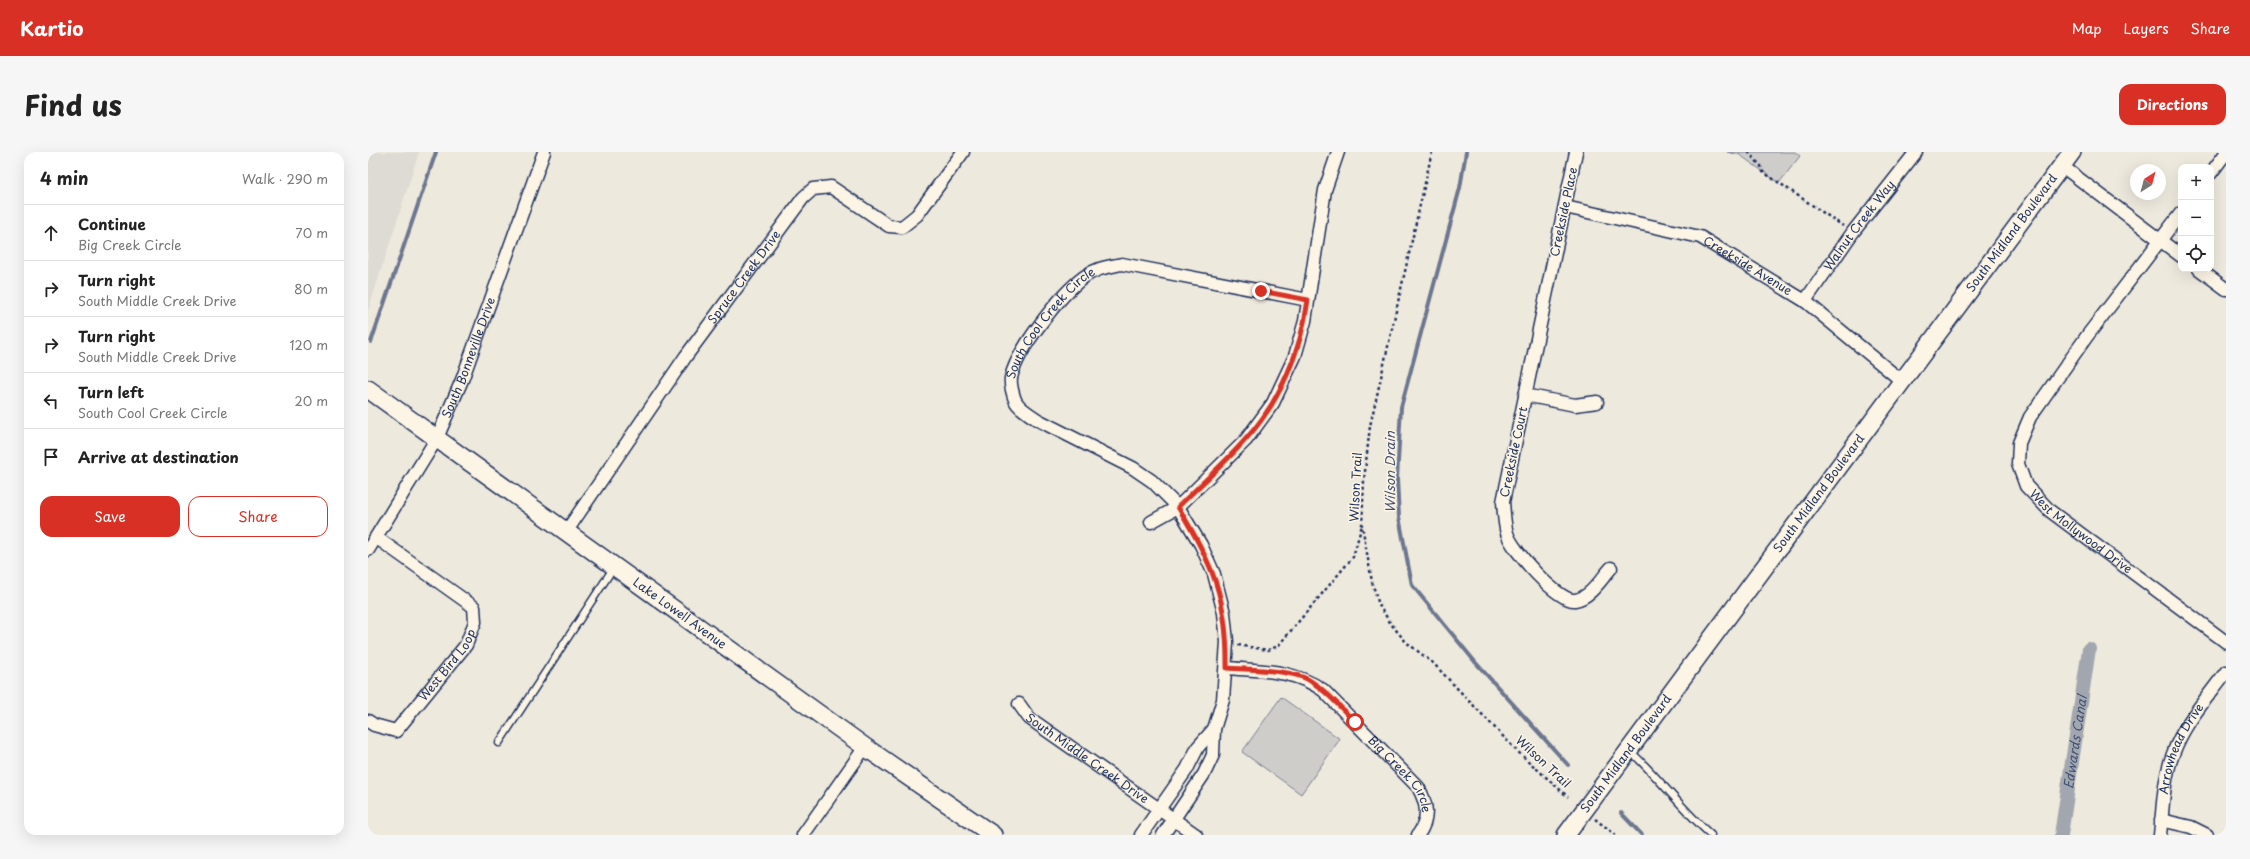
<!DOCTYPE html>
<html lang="en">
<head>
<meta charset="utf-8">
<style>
  :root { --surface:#fff; --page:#f6f6f6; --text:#222; --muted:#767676; --line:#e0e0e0; --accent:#d93025 }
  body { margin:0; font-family:"Playpen Sans",sans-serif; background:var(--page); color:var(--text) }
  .controls { position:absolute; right:12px; top:12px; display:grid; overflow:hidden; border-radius:8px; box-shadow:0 4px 16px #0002 }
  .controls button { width:36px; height:36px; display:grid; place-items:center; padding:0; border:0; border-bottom:1px solid var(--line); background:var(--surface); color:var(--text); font:20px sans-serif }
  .compass { position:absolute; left:1762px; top:12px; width:36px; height:36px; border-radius:50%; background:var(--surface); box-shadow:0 4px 16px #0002; rotate:36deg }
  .stop { position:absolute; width:12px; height:12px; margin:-9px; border:3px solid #d93025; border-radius:50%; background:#fff }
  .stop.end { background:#d93025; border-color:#fff; box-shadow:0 1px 4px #0008 }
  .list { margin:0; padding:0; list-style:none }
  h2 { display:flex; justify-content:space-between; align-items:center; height:52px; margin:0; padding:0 16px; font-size:17px }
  h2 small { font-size:13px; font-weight:400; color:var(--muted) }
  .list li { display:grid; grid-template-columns:26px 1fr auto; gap:12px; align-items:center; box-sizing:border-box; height:56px; padding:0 16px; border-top:1px solid var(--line) }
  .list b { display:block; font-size:15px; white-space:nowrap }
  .list p { margin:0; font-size:13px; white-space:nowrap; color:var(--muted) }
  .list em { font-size:13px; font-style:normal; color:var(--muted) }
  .actions { display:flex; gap:8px; padding:12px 16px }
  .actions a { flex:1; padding:9px 0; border:1px solid var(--accent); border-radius:12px; text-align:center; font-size:14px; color:var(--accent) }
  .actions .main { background:var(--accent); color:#fff }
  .icon { flex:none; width:22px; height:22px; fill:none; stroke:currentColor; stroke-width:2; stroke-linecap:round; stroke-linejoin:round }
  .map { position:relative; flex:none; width:1858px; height:683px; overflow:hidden; border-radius:12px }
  header { display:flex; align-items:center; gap:24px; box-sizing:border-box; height:56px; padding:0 20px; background:var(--accent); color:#fff }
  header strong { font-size:19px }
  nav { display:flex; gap:22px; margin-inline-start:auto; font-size:14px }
  .intro { display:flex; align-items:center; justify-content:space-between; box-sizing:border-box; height:96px; padding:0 24px }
  h1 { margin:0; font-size:28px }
  .button { padding:10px 18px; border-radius:12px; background:var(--accent); color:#fff; font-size:14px; font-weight:700 }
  main { display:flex; gap:24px; padding:0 24px }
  aside { flex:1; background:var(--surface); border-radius:12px; box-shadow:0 4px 16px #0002 }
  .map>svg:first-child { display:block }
  .built { fill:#dedbd4 }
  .green { fill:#cfcdca; stroke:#757e94 }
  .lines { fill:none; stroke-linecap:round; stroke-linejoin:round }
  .stream { stroke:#6c778f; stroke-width:4 }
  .canal { stroke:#a2a7af; stroke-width:14 }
  .lane-casing { stroke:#1b2f5e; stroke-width:9 }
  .street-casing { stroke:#1b2f5e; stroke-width:15 }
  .secondary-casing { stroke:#1b2f5e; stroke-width:20 }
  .path { stroke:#1b2f5e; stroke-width:2.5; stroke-dasharray:3 3; stroke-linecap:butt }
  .lane { stroke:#fcf5e5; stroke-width:6 }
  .street { stroke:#fcf5e5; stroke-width:12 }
  .secondary { stroke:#fcf5e5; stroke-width:17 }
  .route { stroke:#d93025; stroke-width:5 }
  .labels { text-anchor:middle; stroke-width:3; stroke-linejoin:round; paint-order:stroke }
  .street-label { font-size:12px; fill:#1b2f5e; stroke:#fcf5e5 }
  .water-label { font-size:13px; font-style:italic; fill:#445376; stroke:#fcf5e5 }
</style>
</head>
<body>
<header>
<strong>Kartio</strong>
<nav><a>Map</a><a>Layers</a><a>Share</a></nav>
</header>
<div class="intro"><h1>Find us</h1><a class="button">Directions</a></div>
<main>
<aside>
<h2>4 min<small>Walk · 290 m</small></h2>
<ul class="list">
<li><svg class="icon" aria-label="ahead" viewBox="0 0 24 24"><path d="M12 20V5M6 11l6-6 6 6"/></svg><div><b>Continue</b><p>Big Creek Circle</p></div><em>70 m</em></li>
<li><svg class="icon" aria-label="right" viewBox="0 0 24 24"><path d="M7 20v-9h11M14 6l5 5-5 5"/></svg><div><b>Turn right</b><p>South Middle Creek Drive</p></div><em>80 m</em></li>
<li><svg class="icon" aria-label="right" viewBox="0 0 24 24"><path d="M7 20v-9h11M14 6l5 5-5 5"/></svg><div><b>Turn right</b><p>South Middle Creek Drive</p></div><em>120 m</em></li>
<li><svg class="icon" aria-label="left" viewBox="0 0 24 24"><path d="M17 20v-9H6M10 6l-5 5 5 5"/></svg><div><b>Turn left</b><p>South Cool Creek Circle</p></div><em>20 m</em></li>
<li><svg class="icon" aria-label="arrive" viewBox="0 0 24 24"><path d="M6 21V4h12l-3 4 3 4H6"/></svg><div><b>Arrive at destination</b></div></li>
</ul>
<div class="actions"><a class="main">Save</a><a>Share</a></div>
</aside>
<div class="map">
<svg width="1858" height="683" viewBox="0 0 1858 683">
  <rect width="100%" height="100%" fill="#eee9dd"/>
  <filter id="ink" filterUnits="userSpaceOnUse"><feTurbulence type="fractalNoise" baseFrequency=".025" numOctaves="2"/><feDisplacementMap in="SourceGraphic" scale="8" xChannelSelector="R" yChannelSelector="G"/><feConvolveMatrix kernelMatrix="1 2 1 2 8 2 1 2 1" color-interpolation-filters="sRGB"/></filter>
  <g filter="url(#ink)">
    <polygon class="built" points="0,0 51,0 0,159"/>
    <g class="green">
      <polygon points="1359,0 1427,0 1432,4 1411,31 1372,3"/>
      <polygon points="913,545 972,587 933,642 874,600"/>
    </g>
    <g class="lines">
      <g class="stream">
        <polyline points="1098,0 1092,36 1033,255 1029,327 1031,365 1044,433 1108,511 1200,613"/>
        <polyline points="3,190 68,0"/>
        <polyline points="1253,661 1274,683"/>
      </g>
      <path class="canal" id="s1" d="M1693 683 1721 497"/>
      <defs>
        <g id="lane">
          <polyline points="131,591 246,415"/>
          <path d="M1261 598C1291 625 1313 657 1343 683"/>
        </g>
        <g id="street">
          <path d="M1208 0 1135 350C1136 360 1136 371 1139 381 1143 397 1190 450 1207 448 1222 446 1234 426 1243 416"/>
          <polyline points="1694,14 1813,104"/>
          <polyline points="1843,21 1858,1"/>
          <path id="s2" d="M1197 55 1332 85 1437 149 1535 230"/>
          <path id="s3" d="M1813 61 1719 184 1662 265 1651 291 1650 312 1658 334 1682 359 1858 490"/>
          <polyline points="1831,117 1858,137"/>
          <path id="s4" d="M1437 149 1485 80 1548 0"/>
          <polyline points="1157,243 1207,253 1229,250"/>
          <polyline points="783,370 810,355 878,288 905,251 927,204 937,169 957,38 970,0"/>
          <path id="s5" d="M198 380 318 204 435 46 445 37 463 35 521 74 534 75 549 63 595 0"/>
          <path id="s6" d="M0 398 69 286 94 228 176 0"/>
          <path id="s7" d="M859 516C894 519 924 517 955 538L1050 635C1059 651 1062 666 1050 683"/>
          <path id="s8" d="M651 552 661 566 828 683"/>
          <path id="s9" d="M0 569 6 573 28 579 98 493 107 470 106 455 9 386"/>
          <polyline points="1793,668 1823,675 1839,683"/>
          <polyline points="435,683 497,595"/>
          <polyline points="773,683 819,617 830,595 846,577"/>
          <path id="s10" d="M795 683 836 622 845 603 846 577 855 548 859 490 856 461 846 422 833 393 810 355 784 329 765 316 672 269C664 264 653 258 648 250 645 244 642 232 643 226 649 197 693 142 716 125 728 116 740 115 754 112L940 148"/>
          <path id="s11" d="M1792 683C1795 656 1795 628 1805 602 1816 571 1839 546 1858 520"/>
        </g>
        <g id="secondary">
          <path id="s12" d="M0 237 497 595 625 683"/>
          <path id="s13" d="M1198 683 1704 0"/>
        </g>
      </defs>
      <use href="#lane" class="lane-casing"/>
      <use href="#street" class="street-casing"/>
      <use href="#secondary" class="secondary-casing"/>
      <g class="path">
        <polyline points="1064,0 1002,274 996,328 994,373 1004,430 1011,453 1023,472 1038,490 1065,511 1149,599 1200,645"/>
        <polyline points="1380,0 1393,14 1395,20 1475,74"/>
        <polyline points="870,493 900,498 910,494 985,405 994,373"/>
        <polyline points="1227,667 1248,683"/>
      </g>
      <use href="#lane" class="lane"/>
      <use href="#street" class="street"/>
      <use href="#secondary" class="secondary"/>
    </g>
  </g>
  <g class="lines" filter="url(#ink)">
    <path class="route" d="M893 139 940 148C933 199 912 250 877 288 856 312 832 333 810 355 845 412 860 448 859 516 882 518 921 517 941 528 959 539 972 555 987 570"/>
  </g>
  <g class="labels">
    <g class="street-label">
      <text transform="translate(1196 60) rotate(-78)" y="4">Creekside Place</text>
      <text dy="4" stroke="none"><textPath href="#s4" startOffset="93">Walnut Creek Way</textPath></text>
      <text dy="4" stroke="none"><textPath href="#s13" startOffset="749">South Midland Boulevard</textPath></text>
      <text dy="4" stroke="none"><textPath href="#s2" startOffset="194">Creekside Avenue</textPath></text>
      <text dy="4" stroke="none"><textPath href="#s5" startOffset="311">Spruce Creek Drive</textPath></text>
      <text dy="4" stroke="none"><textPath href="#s10" startOffset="643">South Cool Creek Circle</textPath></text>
      <text dy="4" stroke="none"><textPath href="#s6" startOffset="218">South Bonneville Drive</textPath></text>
      <text transform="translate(1146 300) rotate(-78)" y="4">Creekside Court</text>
      <text transform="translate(988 335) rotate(-87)" y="4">Wilson Trail</text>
      <text dy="4" stroke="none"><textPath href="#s13" startOffset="425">South Midland Boulevard</textPath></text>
      <text dy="4" stroke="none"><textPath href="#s3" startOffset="398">West Mollywood Drive</textPath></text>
      <text dy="4" stroke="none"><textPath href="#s12" startOffset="384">Lake Lowell Avenue</textPath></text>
      <text dy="4" stroke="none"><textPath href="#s9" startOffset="114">West Bird Loop</textPath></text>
      <text dy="4" stroke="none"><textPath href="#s11" startOffset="90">Arrowhead Drive</textPath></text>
      <text dy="4" stroke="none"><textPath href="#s13" startOffset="101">South Midland Boulevard</textPath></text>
      <text dy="4" stroke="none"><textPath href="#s8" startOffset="88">South Middle Creek Drive</textPath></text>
      <text transform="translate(1175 610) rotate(43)" y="4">Wilson Trail</text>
      <text dy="4" stroke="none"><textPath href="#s7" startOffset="215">Big Creek Circle</textPath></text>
    </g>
    <g class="water-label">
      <text transform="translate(1022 320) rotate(-90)" y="5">Wilson Drain</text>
      <text dy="5" stroke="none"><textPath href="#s1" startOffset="94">Edwards Canal</textPath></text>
    </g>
  </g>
</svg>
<div class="controls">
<button>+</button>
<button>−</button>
<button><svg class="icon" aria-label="locate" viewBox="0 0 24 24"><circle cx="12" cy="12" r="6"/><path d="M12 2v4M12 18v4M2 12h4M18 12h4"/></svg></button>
</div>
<svg class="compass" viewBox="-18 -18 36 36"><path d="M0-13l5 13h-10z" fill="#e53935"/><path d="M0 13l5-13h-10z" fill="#767676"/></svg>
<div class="stop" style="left:987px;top:570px"></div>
<div class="stop end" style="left:893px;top:139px"></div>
</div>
</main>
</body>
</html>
